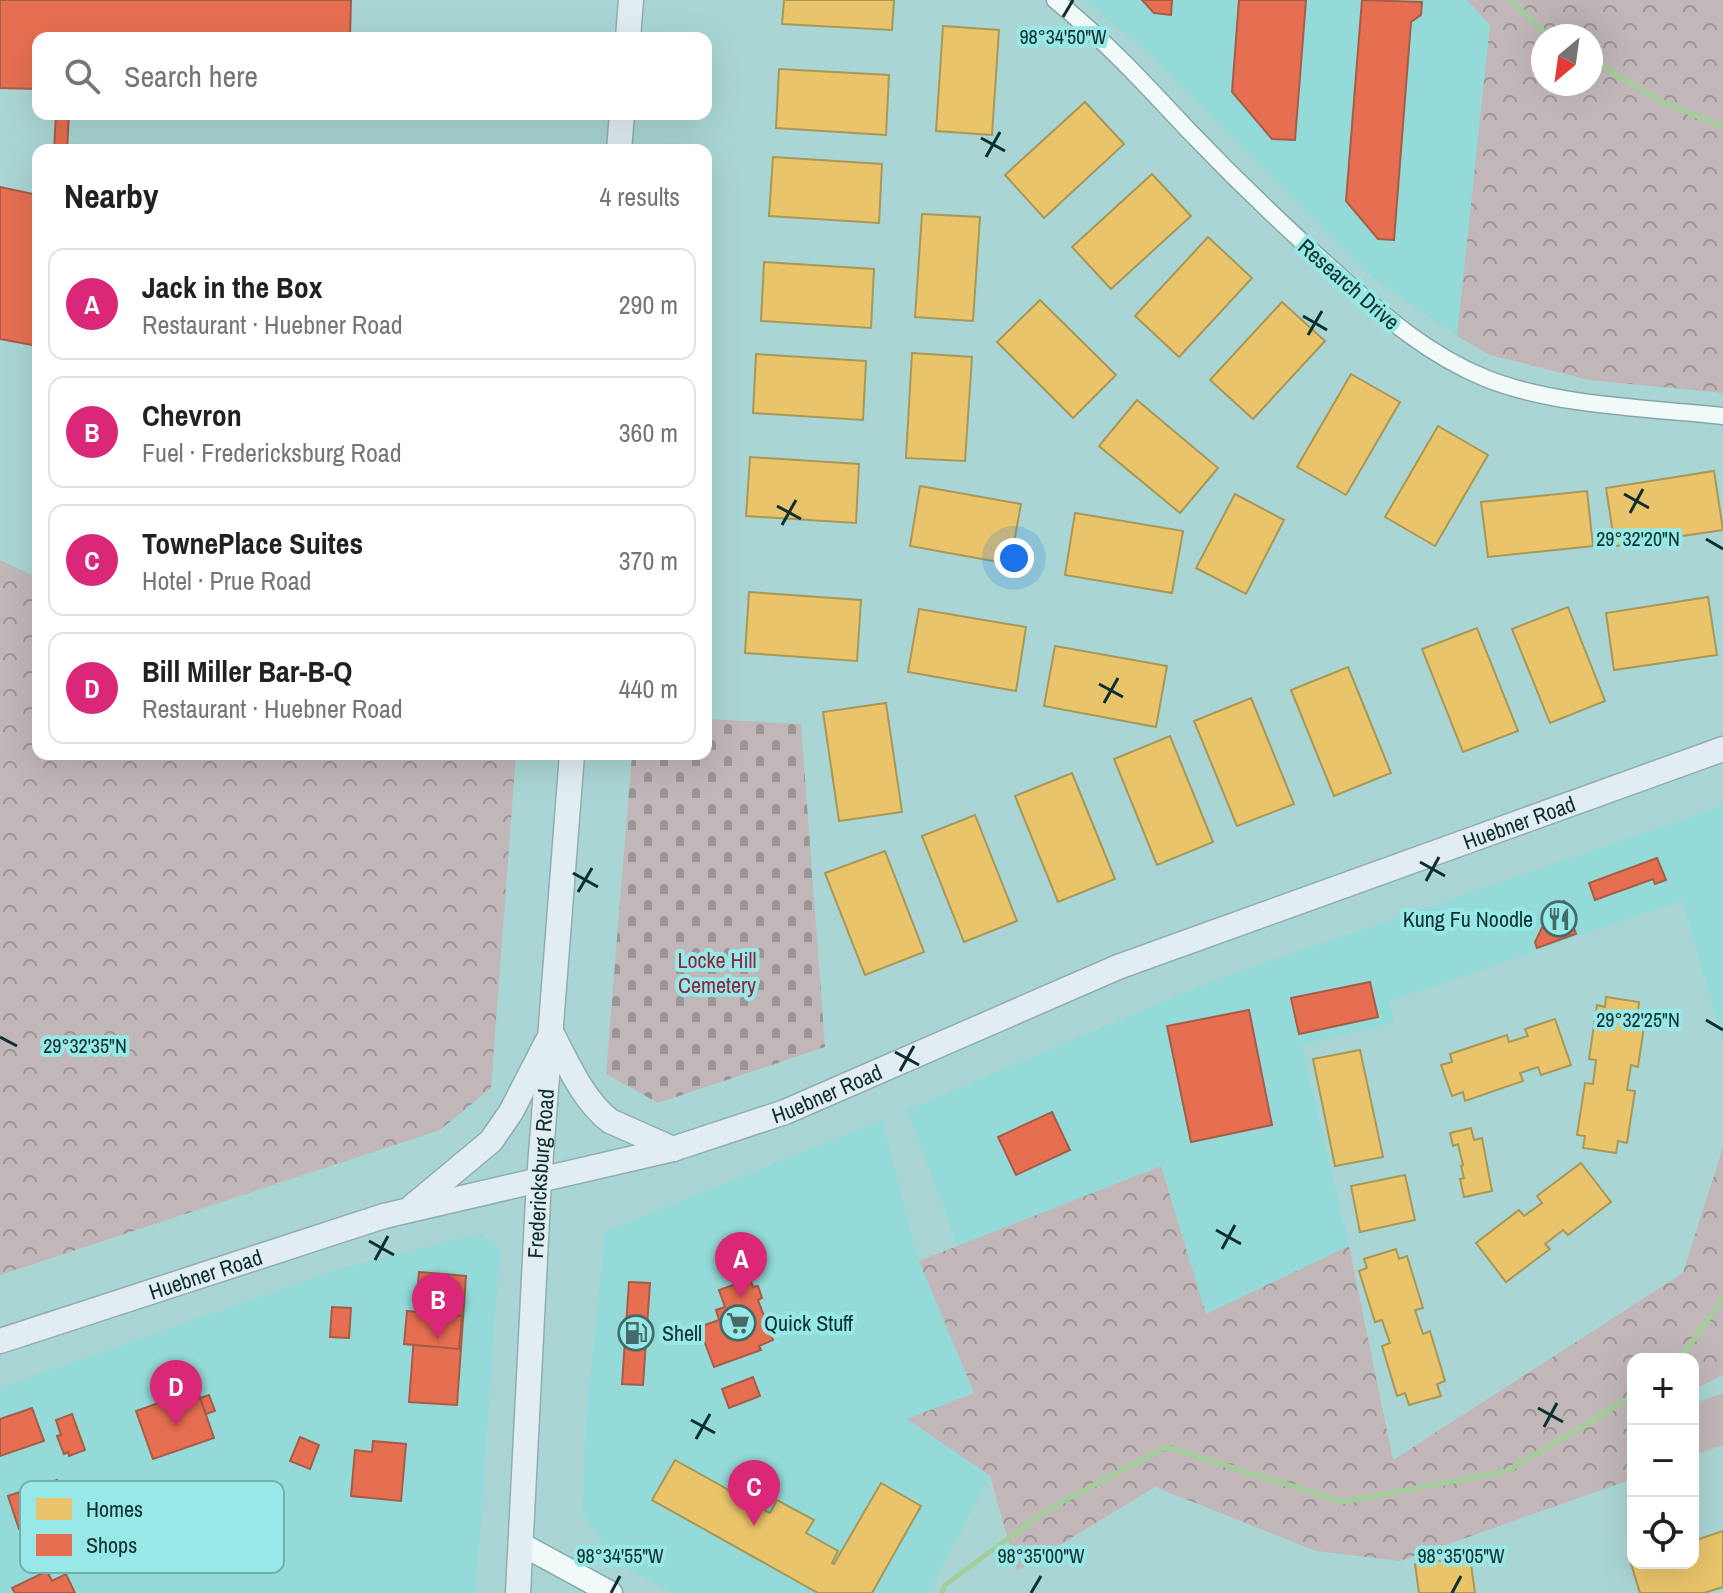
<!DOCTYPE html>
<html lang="en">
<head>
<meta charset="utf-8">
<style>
  :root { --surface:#fff; --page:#f6f6f6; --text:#202124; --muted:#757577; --line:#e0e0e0; --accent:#db2777 }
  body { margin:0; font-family:"Archivo Narrow",sans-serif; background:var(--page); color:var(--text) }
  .controls { position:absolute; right:24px; bottom:24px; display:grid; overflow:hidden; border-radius:16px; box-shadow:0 8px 32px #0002 }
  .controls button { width:72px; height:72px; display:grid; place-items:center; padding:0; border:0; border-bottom:2px solid var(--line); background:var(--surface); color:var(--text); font:40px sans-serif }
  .compass { position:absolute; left:1531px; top:24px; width:72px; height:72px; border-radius:50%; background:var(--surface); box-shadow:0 8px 32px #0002; rotate:209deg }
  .you { position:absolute; left:1014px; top:558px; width:28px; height:28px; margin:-20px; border:6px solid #fff; border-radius:50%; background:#1a73e8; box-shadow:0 0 0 12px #1a73e833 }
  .badge { display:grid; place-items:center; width:52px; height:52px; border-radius:50%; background:var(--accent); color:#fff; font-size:26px; font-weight:700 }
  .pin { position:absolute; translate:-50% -66px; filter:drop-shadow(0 2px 4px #0008) }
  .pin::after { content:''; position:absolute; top:42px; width:28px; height:24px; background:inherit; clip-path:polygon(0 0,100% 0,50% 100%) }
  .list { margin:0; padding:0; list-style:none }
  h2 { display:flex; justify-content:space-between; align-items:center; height:104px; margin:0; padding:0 32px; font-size:34px }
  h2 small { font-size:26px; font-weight:400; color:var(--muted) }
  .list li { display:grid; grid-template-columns:52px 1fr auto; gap:24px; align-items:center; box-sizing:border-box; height:112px; margin:0 16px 16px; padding:0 16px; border:2px solid var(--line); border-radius:16px }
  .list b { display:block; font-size:30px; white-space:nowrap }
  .list p { margin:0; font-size:26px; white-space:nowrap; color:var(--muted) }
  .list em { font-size:26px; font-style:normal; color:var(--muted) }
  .icon { flex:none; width:44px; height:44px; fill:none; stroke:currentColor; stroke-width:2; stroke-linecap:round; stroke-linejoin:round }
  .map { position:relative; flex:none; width:1723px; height:1593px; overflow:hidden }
  .search { position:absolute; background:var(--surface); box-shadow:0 8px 32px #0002; left:32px; top:32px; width:680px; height:88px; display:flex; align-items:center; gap:20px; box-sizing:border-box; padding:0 28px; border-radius:16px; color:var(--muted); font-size:30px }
  .panel { position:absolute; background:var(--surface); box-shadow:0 8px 32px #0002; left:32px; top:144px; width:680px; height:616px; border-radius:16px }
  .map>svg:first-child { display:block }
  .built { fill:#93dad8 }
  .forest { fill:url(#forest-crowns); fill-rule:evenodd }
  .cemetery { fill:url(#cemetery-stones) }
  .park { fill:#c1b7b8 }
  .homes { fill:#e9c46a; stroke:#a79858; stroke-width:2 }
  .shops { fill:#e76f51; stroke:#a65c47; stroke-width:2 }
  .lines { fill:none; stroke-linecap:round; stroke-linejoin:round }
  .stream { stroke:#a3ce9c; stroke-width:5 }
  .street-casing { stroke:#84a8a6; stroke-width:19 }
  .secondary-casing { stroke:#84a8a6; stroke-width:25 }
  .primary-casing { stroke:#90adb4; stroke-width:27 }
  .street { stroke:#f2f9f9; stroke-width:16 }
  .secondary { stroke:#f2f9f9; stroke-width:22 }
  .primary { stroke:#e2edf1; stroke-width:24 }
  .ticks { fill:none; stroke:#0d302f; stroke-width:3 }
  .labels { text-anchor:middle; stroke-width:8; stroke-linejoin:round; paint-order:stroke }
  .street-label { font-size:22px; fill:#0d302f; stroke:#97e8e6 }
  .poi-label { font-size:22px; fill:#0d302f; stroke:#97e8e6; text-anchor:start }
  .park-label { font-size:22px; fill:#8d273b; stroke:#97e8e6 }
  .key { fill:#97e8e6; stroke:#6eb1af; stroke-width:2 }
  .key-label { font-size:22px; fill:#0d302f }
  .ticks-label { font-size:20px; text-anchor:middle; fill:#0d302f; stroke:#97e8e6; stroke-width:8; stroke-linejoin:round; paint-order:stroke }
</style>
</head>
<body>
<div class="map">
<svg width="1723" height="1593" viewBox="0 0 1723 1593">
  <defs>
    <pattern id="forest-crowns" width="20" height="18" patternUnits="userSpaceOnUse" patternTransform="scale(2)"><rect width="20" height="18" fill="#c1b7b8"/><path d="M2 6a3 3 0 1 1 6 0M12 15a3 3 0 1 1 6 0" fill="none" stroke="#9b9596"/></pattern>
    <pattern id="cemetery-stones" width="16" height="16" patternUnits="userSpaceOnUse" patternTransform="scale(2)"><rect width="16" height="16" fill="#c1b7b8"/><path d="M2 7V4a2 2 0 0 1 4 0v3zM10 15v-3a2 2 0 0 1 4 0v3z" fill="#9b9596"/></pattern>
  </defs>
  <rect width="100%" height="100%" fill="#a9d6d4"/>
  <g class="built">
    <polygon points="1085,0 1467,0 1491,25 1457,336 1367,273 1147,52"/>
    <polygon points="1723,806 1723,1040 1682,900 1390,1001 1394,1023 1302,1045 1349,1246 1206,1314 1160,1166 958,1247 907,1110 1210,982"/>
    <polygon points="882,1120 919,1261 974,1393 907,1419 990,1476 928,1593 675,1593 616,1563 583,1513 585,1431 605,1232"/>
    <polygon points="481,1233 500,1248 476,1593 0,1593 0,1388 339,1269"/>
  </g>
  <g class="forest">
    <path d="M1467 0H1723V393L1589 380 1490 355 1457 336 1490 25ZM1543 36H1591V84H1543Z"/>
    <polygon points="0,560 38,578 38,754 516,754 491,1088 440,1130 0,1275"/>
    <polygon points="1723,1147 1723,1375 1693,1390 1693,1359 1633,1359 1633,1421 1629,1424 1633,1479 1400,1561 1316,1551 1155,1487 1017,1571 990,1476 907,1419 974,1393 919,1261 1161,1166 1206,1314 1349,1246 1393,1460 1683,1273"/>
  </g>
  <polygon class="cemetery" points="706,719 801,724 825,1047 658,1103 606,1074 632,754 706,754"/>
  <polygon class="park" points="1723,1393 1723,1445 1693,1456 1693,1404"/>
  <g class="homes">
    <polygon points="784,0 894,0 892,30 782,24"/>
    <polygon points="943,26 999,30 992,135 936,131"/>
    <polygon points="779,69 889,75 886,135 776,128"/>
    <polygon points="1085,102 1124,144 1044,218 1005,175"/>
    <polygon points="773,157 882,164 879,223 769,216"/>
    <polygon points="1152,174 1191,216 1111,289 1072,247"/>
    <polygon points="922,214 980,217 973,321 915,317"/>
    <polygon points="1208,237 1252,278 1179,357 1135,316"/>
    <polygon points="764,262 874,269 871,328 761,321"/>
    <polygon points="1040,300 1116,375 1073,418 997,342"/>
    <polygon points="1282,302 1325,341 1253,419 1210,380"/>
    <polygon points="912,353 972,357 965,461 906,458"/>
    <polygon points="756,354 866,361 863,420 753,413"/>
    <polygon points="1351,374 1400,402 1346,495 1297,467"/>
    <polygon points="1137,400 1218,468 1180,513 1099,446"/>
    <polygon points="1438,426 1488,455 1435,546 1385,517"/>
    <polygon points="750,457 859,464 856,523 746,516"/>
    <polygon points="1714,471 1723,530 1615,546 1606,488"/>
    <polygon points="920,486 1021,504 1010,564 910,546"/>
    <polygon points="1587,491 1593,546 1488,557 1481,502"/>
    <polygon points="1235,494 1284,520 1246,594 1196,568"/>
    <polygon points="1075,513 1183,531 1172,593 1065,575"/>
    <polygon points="749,592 861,600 857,661 745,653"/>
    <polygon points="1708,597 1717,655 1614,670 1606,613"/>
    <polygon points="1568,607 1605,701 1550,723 1512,629"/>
    <polygon points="919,609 1026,627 1016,691 908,672"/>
    <polygon points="1477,628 1518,731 1463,752 1422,649"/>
    <polygon points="1055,646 1167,666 1156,727 1044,706"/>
    <polygon points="1348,667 1391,773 1334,796 1291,690"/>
    <polygon points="1251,698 1294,804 1237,826 1194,721"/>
    <polygon points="886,703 902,812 839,821 823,712"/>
    <polygon points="1170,736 1213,842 1157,865 1114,759"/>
    <polygon points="1072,773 1115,879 1058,902 1015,796"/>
    <polygon points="975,815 1017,921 964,942 922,836"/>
    <polygon points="885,851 924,952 865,975 825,873"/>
    <polygon points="1606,997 1639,1002 1638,1012 1646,1013 1638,1067 1631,1065 1627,1090 1635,1091 1627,1143 1618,1141 1616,1153 1583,1148 1585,1136 1577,1135 1585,1083 1593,1084 1596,1060 1589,1059 1597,1005 1605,1007"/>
    <polygon points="1555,1019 1571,1065 1541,1075 1538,1067 1520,1073 1523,1081 1465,1101 1463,1092 1452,1096 1441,1065 1452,1062 1450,1054 1507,1035 1509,1042 1528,1036 1525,1029"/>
    <polygon points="1360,1050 1383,1157 1335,1166 1313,1059"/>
    <polygon points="1471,1128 1474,1140 1482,1138 1492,1191 1464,1197 1460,1179 1464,1178 1461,1166 1463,1165 1458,1144 1453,1146 1450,1133"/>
    <polygon points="1581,1163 1611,1202 1568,1235 1563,1230 1545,1244 1550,1249 1506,1282 1476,1243 1519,1210 1524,1216 1542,1203 1537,1196"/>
    <polygon points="1405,1175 1415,1220 1360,1232 1351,1186"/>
    <polygon points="1396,1249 1399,1259 1407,1256 1423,1308 1415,1310 1423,1334 1430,1331 1445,1381 1437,1384 1441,1396 1409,1405 1405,1393 1397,1396 1382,1346 1390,1343 1382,1320 1375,1322 1359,1271 1367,1268 1364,1259"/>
    <polygon points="675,1460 770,1513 777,1500 814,1520 806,1533 838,1551 832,1563 834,1564 881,1483 921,1506 872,1593 818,1593 652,1500"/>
    <polygon points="1723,1531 1723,1587 1704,1593 1640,1593 1628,1554 1633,1553 1633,1563 1693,1563 1693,1541"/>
    <polygon points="1470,1557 1475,1593 1419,1593 1415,1564"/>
  </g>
  <g class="shops">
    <polygon points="0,0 351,0 350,38 38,38 38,89 0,88"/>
    <polygon points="1142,0 1172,0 1171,15 1154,13"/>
    <polygon points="1239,0 1306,0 1295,140 1272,139 1232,92"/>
    <polygon points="1362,0 1422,2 1421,15 1411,22 1394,240 1378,239 1346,201"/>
    <polygon points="56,114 69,114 67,150 54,150"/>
    <polygon points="0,187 38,195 38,346 0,339"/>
    <polygon points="1657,858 1666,880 1655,884 1653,879 1595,900 1589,883"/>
    <polygon points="1564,901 1576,934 1537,948 1535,942 1553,905"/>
    <polygon points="1370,982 1378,1017 1299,1034 1291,998"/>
    <polygon points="1249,1010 1272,1125 1191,1142 1167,1026"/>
    <polygon points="1052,1112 1070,1150 1016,1175 998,1137"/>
    <polygon points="419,1272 466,1276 457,1405 409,1402"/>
    <polygon points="750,1279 753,1287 758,1286 762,1298 758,1300 773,1340 759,1346 761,1350 714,1367 699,1327 719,1320 716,1310 725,1307 719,1290"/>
    <polygon points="629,1282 650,1283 643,1385 622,1384"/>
    <polygon points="332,1307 351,1308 349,1338 330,1337"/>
    <polygon points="407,1311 462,1316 459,1349 404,1344"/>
    <polygon points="753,1377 760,1396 729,1408 722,1389"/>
    <polygon points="197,1389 214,1438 153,1459 136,1411"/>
    <polygon points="209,1395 215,1411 206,1414 200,1398"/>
    <polygon points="32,1408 44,1441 0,1456 0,1419"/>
    <polygon points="72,1414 85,1450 69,1456 68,1452 64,1454 57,1436 61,1435 56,1420"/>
    <polygon points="300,1437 319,1445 310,1469 290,1461"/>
    <polygon points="373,1441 406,1444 401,1501 351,1496 355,1450 372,1452"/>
    <polygon points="57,1480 68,1513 19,1529 8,1496"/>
    <polygon points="47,1571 52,1581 66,1574 75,1593 15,1593 12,1588"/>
  </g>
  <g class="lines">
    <g class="stream">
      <polyline points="1510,0 1549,36"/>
      <polyline points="1591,60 1661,101 1723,127"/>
      <polyline points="1680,1359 1723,1298"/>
      <polyline points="942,1593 945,1585 1050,1508 1167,1447 1343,1502 1507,1471 1633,1396"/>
    </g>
    <defs>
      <path id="street" d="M1055 0C1105 40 1146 85 1189 131 1238 182 1289 231 1342 278 1386 318 1429 355 1485 378 1554 406 1648 408 1723 416"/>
      <polyline id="secondary" points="521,1544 611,1593"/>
      <g id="primary">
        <polyline points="628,38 631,0"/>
        <polyline points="619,150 622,114"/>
        <path d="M552 1034C568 1064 583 1100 610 1121L673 1149"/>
        <polyline points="413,1206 491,1141 511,1112 547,1042"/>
        <path id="s1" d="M0 1341 384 1216 673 1149 785 1112 1118 967 1723 749"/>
        <path id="s2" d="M518 1593 539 1180 572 754"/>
      </g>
    </defs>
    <use href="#street" class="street-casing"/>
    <use href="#secondary" class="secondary-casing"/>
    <use href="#primary" class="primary-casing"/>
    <use href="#street" class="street"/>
    <use href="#secondary" class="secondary"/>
    <use href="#primary" class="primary"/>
  </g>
  <path class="ticks" d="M1063 17 1073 0M981 138 1005 151M986 157 1000 132M1303 316 1327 330M1308 335 1322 311M1624 494 1649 508M777 506 801 519M1630 513 1643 489M782 525 796 500M1706 539 1723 549M1099 684 1123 697M1104 703 1118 678M1420 862 1445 876M573 873 598 887M1426 881 1439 857M578 892 592 868M1706 1020 1723 1030M0 1037 17 1046M895 1052 919 1065M900 1071 914 1046M1216 1230 1241 1244M369 1241 394 1255M1222 1249 1235 1225M375 1260 388 1236M1538 1408 1563 1422M691 1420 715 1433M1544 1427 1557 1403M696 1439 710 1414M611 1593 620 1576M1031 1593 1041 1576M1452 1593 1461 1576"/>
  <defs>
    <symbol id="restaurant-ring" viewBox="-11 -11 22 22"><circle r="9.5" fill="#97e8e6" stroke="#446a69" stroke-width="1.5"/><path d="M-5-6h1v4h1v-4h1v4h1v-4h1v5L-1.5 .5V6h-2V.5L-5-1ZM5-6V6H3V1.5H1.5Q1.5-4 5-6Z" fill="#446a69"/></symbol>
    <symbol id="supermarket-ring" viewBox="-11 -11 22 22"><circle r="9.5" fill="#97e8e6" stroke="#446a69" stroke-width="1.5"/><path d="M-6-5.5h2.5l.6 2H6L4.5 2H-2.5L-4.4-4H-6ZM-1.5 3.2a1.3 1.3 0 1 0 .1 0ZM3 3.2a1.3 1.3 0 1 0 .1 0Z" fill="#446a69"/></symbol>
    <symbol id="fuel-ring" viewBox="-11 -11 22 22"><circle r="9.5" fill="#97e8e6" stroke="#446a69" stroke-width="1.5"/><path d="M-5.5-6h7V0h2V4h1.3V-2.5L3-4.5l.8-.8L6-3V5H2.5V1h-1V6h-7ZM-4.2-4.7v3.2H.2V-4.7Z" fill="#446a69"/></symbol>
  </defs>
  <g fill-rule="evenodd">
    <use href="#restaurant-ring" x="1539" y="899" width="40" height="40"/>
    <use href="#supermarket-ring" x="718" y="1303" width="40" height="40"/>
    <use href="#fuel-ring" x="616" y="1313" width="40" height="40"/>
  </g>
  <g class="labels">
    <g class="street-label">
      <text transform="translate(1349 284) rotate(41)" y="8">Research Drive</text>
      <text dy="8" stroke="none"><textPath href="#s1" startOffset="1608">Huebner Road</textPath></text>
      <text dy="8" stroke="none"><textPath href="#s1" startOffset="864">Huebner Road</textPath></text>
      <text dy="8" stroke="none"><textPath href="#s2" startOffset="420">Fredericksburg Road</textPath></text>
      <text dy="8" stroke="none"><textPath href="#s1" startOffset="216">Huebner Road</textPath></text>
    </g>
    <g class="poi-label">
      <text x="1533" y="927" text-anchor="end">Kung Fu Noodle</text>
      <text x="764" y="1331">Quick Stuff</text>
      <text x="662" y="1341">Shell</text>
    </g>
    <g class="park-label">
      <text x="717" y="968">Locke Hill<tspan x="717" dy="25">Cemetery</tspan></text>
    </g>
  </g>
  <rect x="20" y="1481" width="264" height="92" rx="12" class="key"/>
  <rect x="36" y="1498" width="36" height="22" fill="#e9c46a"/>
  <rect x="36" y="1534" width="36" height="22" fill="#e76f51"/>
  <g class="key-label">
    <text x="86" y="1517">Homes</text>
    <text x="86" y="1553">Shops</text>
  </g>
  <g class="ticks-label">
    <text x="1063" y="44">98°34'50"W</text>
    <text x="1638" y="546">29°32'20"N</text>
    <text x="1638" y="1027">29°32'25"N</text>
    <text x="85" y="1053">29°32'35"N</text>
    <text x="620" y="1563">98°34'55"W</text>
    <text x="1041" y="1563">98°35'00"W</text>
    <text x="1461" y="1563">98°35'05"W</text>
  </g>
</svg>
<div class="controls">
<button>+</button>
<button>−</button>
<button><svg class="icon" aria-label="locate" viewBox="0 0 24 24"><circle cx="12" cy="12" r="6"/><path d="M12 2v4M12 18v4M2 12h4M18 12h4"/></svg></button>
</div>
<svg class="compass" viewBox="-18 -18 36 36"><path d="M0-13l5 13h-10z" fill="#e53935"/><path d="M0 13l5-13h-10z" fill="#757577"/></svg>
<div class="you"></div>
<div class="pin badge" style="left:741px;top:1298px">A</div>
<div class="pin badge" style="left:438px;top:1339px">B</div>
<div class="pin badge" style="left:754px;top:1526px">C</div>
<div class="pin badge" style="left:176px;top:1426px">D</div>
<div class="search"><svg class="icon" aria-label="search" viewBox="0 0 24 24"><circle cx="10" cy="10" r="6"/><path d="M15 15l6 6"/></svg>Search here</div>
<section class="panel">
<h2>Nearby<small>4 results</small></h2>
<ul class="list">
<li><span class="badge">A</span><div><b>Jack in the Box</b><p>Restaurant · Huebner Road</p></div><em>290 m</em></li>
<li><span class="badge">B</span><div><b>Chevron</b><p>Fuel · Fredericksburg Road</p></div><em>360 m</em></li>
<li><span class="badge">C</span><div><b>TownePlace Suites</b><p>Hotel · Prue Road</p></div><em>370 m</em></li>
<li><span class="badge">D</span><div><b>Bill Miller Bar-B-Q</b><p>Restaurant · Huebner Road</p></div><em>440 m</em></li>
</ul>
</section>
</div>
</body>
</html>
